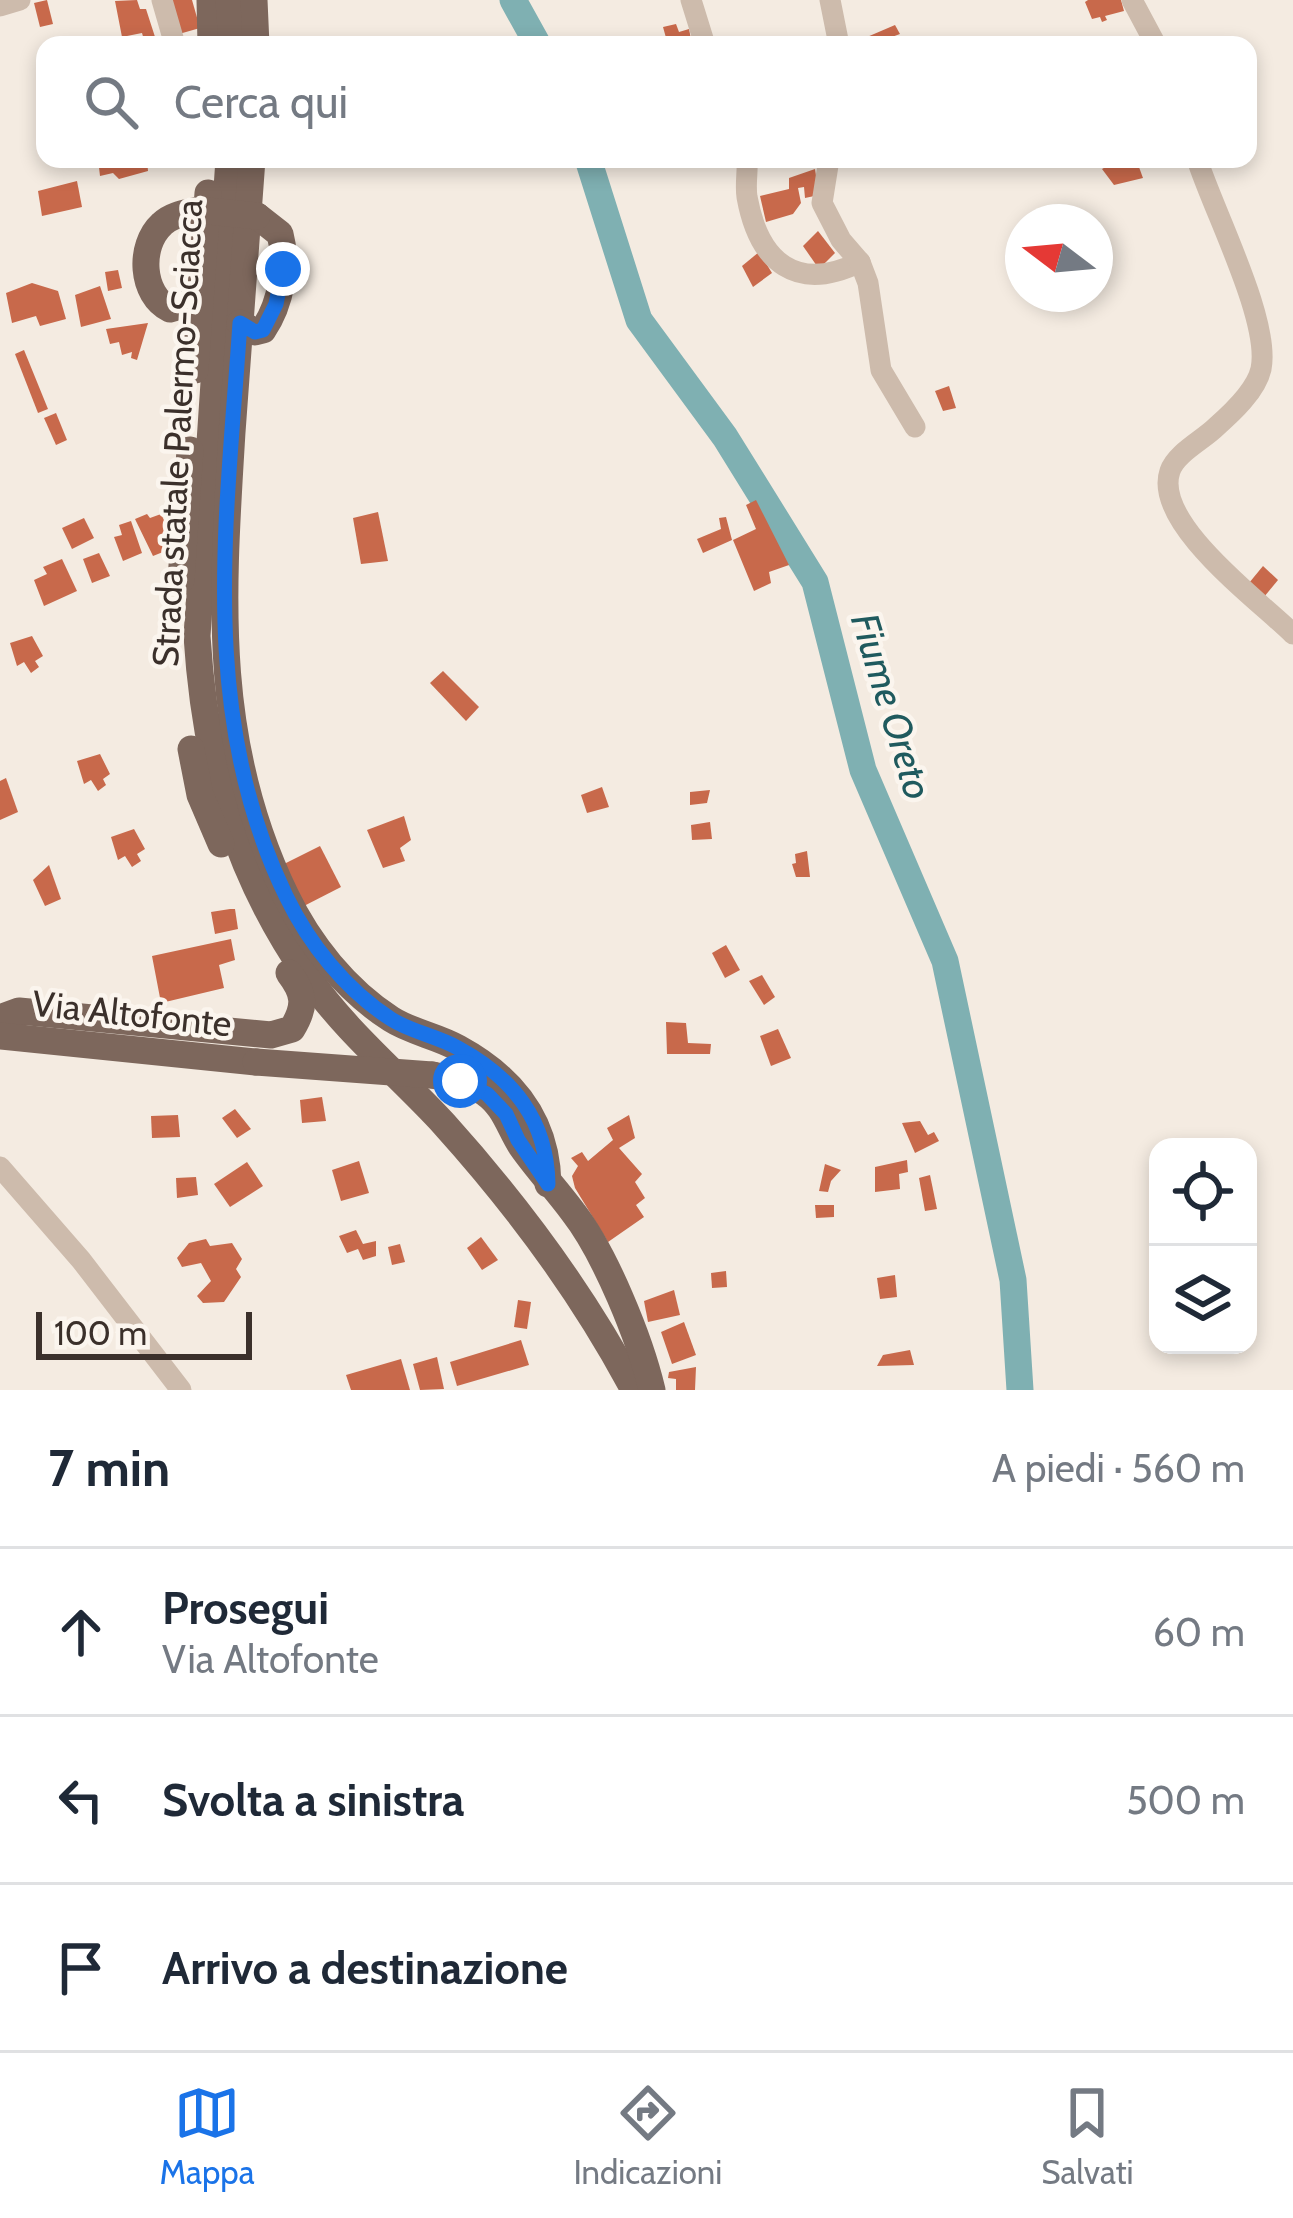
<!DOCTYPE html>
<html lang="it">
<head>
<meta charset="utf-8">
<style>
  :root { --surface:#fff; --page:#f6f6f7; --text:#1f2937; --muted:#747a83; --line:#e0e1e3; --accent:#1a73e8 }
  body { margin:0; font-family:Cabin,sans-serif; background:var(--page); color:var(--text) }
  .controls { position:absolute; right:36px; bottom:36px; display:grid; overflow:hidden; border-radius:24px; box-shadow:0 6px 18px #0003 }
  .controls button { width:108px; height:108px; display:grid; place-items:center; padding:0; border:0; border-bottom:3px solid var(--line); background:var(--surface); color:var(--text); font:60px sans-serif }
  .compass { position:absolute; left:1005px; top:204px; width:108px; height:108px; border-radius:50%; background:var(--surface); box-shadow:0 6px 18px #0003; rotate:286deg }
  .scale { position:absolute; left:36px; bottom:30px; width:216px; box-sizing:border-box; padding-left:12px; border:6px solid #3b302b; border-top:0; font-size:33px; line-height:42px; white-space:nowrap; color:#3b302b; -webkit-text-stroke:9px #fbf5ee; paint-order:stroke }
  .stop { position:absolute; width:36px; height:36px; margin:-27px; border:9px solid #1a73e8; border-radius:50%; background:#fff }
  .stop.end { background:#1a73e8; border-color:#fff; box-shadow:0 3px 12px #0008 }
  .list { margin:0; padding:0; list-style:none }
  h2 { display:flex; justify-content:space-between; align-items:center; height:156px; margin:0; padding:0 48px; font-size:51px }
  h2 small { font-size:39px; font-weight:400; color:var(--muted) }
  .list li { display:grid; grid-template-columns:78px 1fr auto; gap:36px; align-items:center; box-sizing:border-box; height:168px; padding:0 48px; border-top:3px solid var(--line) }
  .list b { display:block; font-size:45px; white-space:nowrap }
  .list p { margin:0; font-size:39px; white-space:nowrap; color:var(--muted) }
  .list em { font-size:39px; font-style:normal; color:var(--muted) }
  .icon { flex:none; width:66px; height:66px; fill:none; stroke:currentColor; stroke-width:2; stroke-linecap:round; stroke-linejoin:round }
  .map { position:relative; flex:none; width:1293px; height:1390px; overflow:hidden }
  .search { position:absolute; background:var(--surface); box-shadow:0 6px 18px #0003; left:36px; right:36px; top:36px; height:132px; display:flex; align-items:center; gap:30px; box-sizing:border-box; padding:0 42px; border-radius:24px; color:var(--muted); font-size:45px }
  .sheet { height:660px; background:var(--surface) }
  nav { display:flex; justify-content:space-around; align-items:center; box-sizing:border-box; height:168px; border-top:3px solid var(--line); background:var(--surface); font-size:33px; color:var(--muted) }
  nav a { display:grid; justify-items:center; gap:6px }
  nav .on { color:var(--accent) }
  .map>svg:first-child { display:block }
  .lines { fill:none; stroke-linecap:round; stroke-linejoin:round }
  .river { stroke:#7fb0b2; stroke-width:27 }
  .building { fill:#c8694b }
  .minor { stroke:#cdbbac; stroke-width:21 }
  .major { stroke:#7d675c; stroke-width:27 }
  .major-bridge { stroke:#7d675c; stroke-width:27 }
  .route { stroke:#1a73e8; stroke-width:15 }
  .labels { text-anchor:middle; stroke-width:9; stroke-linejoin:round; paint-order:stroke }
  .street-label { font-size:36px; fill:#3b302b; stroke:#fbf5ee }
  .water-label { font-size:39px; font-style:italic; fill:#1f5a5e; stroke:#fbf5ee }
</style>
</head>
<body>
<div class="map">
<svg width="1293" height="1390" viewBox="0 0 1293 1390">
  <rect width="100%" height="100%" fill="#f4ebe1"/>
  <g class="lines">
    <g class="river">
      <polyline points="513,0 538,45"/>
      <polyline points="588,159 639,320 725,437 815,582 863,770 945,961 1013,1280 1020,1390"/>
    </g>
  </g>
  <g class="building">
    <polygon points="47,0 53,24 40,27 34,3"/>
    <polygon points="137,0 140,9 146,9 156,40 144,40 142,33 122,37 115,1"/>
    <polygon points="169,0 192,0 200,28 179,34"/>
    <polygon points="1088,0 1121,0 1124,11 1105,16 1107,20 1102,22 1100,17 1092,19 1085,2"/>
    <polygon points="676,24 679,32 689,29 691,39 668,45 663,27"/>
    <polygon points="895,25 900,34 870,45 867,37"/>
    <polygon points="98,159 147,159 148,171 119,179 113,173 100,176"/>
    <polygon points="1120,159 1136,159 1143,178 1114,185 1102,169"/>
    <polygon points="815,169 819,195 805,198 804,187 798,188 801,203 793,214 766,222 760,196 789,189 789,178"/>
    <polygon points="77,181 82,207 42,216 38,191"/>
    <polygon points="818,231 835,253 819,269 803,246"/>
    <polygon points="759,252 772,273 753,287 742,266"/>
    <polygon points="118,270 122,288 108,291 105,272"/>
    <polygon points="32,283 58,291 66,319 40,326 36,316 12,323 6,293"/>
    <polygon points="100,286 111,319 81,327 75,295"/>
    <polygon points="148,323 137,360 131,358 132,352 122,355 119,342 110,344 106,329"/>
    <polygon points="24,350 48,409 38,413 15,354"/>
    <polygon points="949,386 956,408 943,411 935,391"/>
    <polygon points="56,413 67,440 56,445 44,418"/>
    <polygon points="756,500 789,565 769,572 771,583 754,591 733,540 756,529 746,505"/>
    <polygon points="378,512 388,561 361,564 353,518"/>
    <polygon points="147,514 150,518 161,514 173,539 165,543 168,550 153,556 135,519"/>
    <polygon points="726,517 732,540 703,553 697,539 721,529 719,518"/>
    <polygon points="84,518 94,538 72,549 62,528"/>
    <polygon points="131,521 142,553 123,561 114,537 122,535 119,525"/>
    <polygon points="99,553 110,576 92,583 83,559"/>
    <polygon points="62,559 77,591 44,606 34,580 47,574 43,567"/>
    <polygon points="1263,566 1278,580 1264,597 1249,583"/>
    <polygon points="32,636 43,656 35,661 39,667 31,673 24,662 17,666 10,643"/>
    <polygon points="443,671 479,707 466,721 430,683"/>
    <polygon points="100,754 110,774 103,779 106,785 98,791 91,780 84,784 77,761"/>
    <polygon points="6,778 18,812 0,820 0,781"/>
    <polygon points="602,787 609,807 587,813 581,795"/>
    <polygon points="710,790 707,803 690,805 690,792"/>
    <polygon points="404,816 411,840 400,848 405,861 383,868 367,830"/>
    <polygon points="710,822 712,839 692,840 691,825"/>
    <polygon points="134,829 145,849 137,854 141,861 132,867 125,856 118,860 111,837"/>
    <polygon points="320,846 341,887 300,908 280,866"/>
    <polygon points="807,851 810,877 796,877 792,864 796,863 795,854"/>
    <polygon points="49,865 61,899 45,906 33,880"/>
    <polygon points="230,909 235,909 238,929 215,934 211,912"/>
    <polygon points="231,939 235,960 219,965 224,988 161,1003 152,956"/>
    <polygon points="726,945 740,970 725,978 712,953"/>
    <polygon points="762,975 775,997 764,1005 749,981"/>
    <polygon points="666,1022 686,1023 688,1043 711,1044 710,1054 667,1054"/>
    <polygon points="778,1029 791,1058 771,1066 760,1036"/>
    <polygon points="322,1097 326,1121 302,1123 300,1100"/>
    <polygon points="235,1109 251,1129 237,1138 222,1118"/>
    <polygon points="178,1115 180,1137 152,1138 151,1116"/>
    <polygon points="629,1115 635,1138 619,1148 642,1174 635,1182 645,1198 636,1205 644,1217 608,1242 575,1188 572,1176 578,1166 571,1158 582,1152 588,1161 613,1140 607,1128"/>
    <polygon points="920,1121 928,1135 934,1132 939,1141 915,1153 902,1123"/>
    <polygon points="907,1160 908,1172 899,1174 900,1189 875,1192 875,1167"/>
    <polygon points="359,1161 369,1193 341,1201 332,1170"/>
    <polygon points="247,1162 263,1186 230,1207 214,1184"/>
    <polygon points="825,1164 841,1170 831,1181 828,1192 819,1191"/>
    <polygon points="930,1175 937,1209 925,1211 919,1178"/>
    <polygon points="196,1177 198,1195 177,1198 176,1178"/>
    <polygon points="815,1205 834,1205 834,1217 816,1218"/>
    <polygon points="356,1230 363,1244 376,1241 376,1256 363,1260 358,1249 347,1253 339,1236"/>
    <polygon points="481,1237 498,1260 482,1270 467,1248"/>
    <polygon points="206,1239 210,1246 232,1243 242,1259 236,1269 241,1277 224,1302 203,1303 197,1296 211,1281 201,1263 182,1267 177,1258 189,1243"/>
    <polygon points="400,1244 405,1262 392,1265 388,1247"/>
    <polygon points="726,1271 727,1287 712,1288 711,1273"/>
    <polygon points="895,1275 897,1297 880,1299 877,1278"/>
    <polygon points="674,1290 680,1315 648,1322 644,1301"/>
    <polygon points="518,1300 531,1302 527,1329 514,1327"/>
    <polygon points="684,1322 696,1355 672,1364 661,1332"/>
    <polygon points="521,1340 529,1365 457,1386 450,1362"/>
    <polygon points="910,1350 914,1365 877,1366 883,1355"/>
    <polygon points="437,1357 444,1389 420,1390 413,1364"/>
    <polygon points="401,1359 410,1390 351,1390 346,1375"/>
    <polygon points="696,1367 695,1390 676,1390 676,1379 668,1378 669,1372"/>
  </g>
  <g class="lines">
    <g class="minor">
      <polyline points="162,0 175,45"/>
      <polyline points="691,0 705,45"/>
      <polyline points="830,0 839,45"/>
      <polyline points="1132,0 1156,45"/>
      <polyline points="0,6 20,0"/>
      <path d="M747 159C748 172 745 184 747 197 759 263 797 293 860 262"/>
      <polyline points="829,159 822,203 841,240 860,262 868,283 881,370 915,427"/>
      <path d="M1197 159C1213 210 1271 321 1261 369 1256 391 1232 413 1216 427 1203 440 1176 453 1170 471 1152 523 1261 602 1293 634"/>
      <polyline points="0,1167 81,1260 181,1390"/>
    </g>
    <g class="major">
      <polyline points="210,0 211,45"/>
      <polyline points="229,0 232,45"/>
      <polyline points="254,0 256,45"/>
      <path d="M229 159 197 636C205 763 235 872 308 977 346 1032 399 1075 444 1124 517 1205 583 1294 634 1390"/>
      <path d="M252 159C245 250 239 341 232 432 222 596 211 742 286 896 309 944 346 990 391 1019 411 1032 437 1036 458 1048 513 1078 547 1121 548 1184"/>
      <path d="M198 210C185 213 171 215 162 224 138 246 141 295 170 309L184 305 200 292"/>
      <path d="M240 323 255 332 263 330C281 304 288 264 280 234L257 216"/>
      <polyline points="195,370 208,193"/>
      <polyline points="181,580 190,450"/>
      <polyline points="191,749 200,795 221,844"/>
      <path d="M0 1018 19 1011 271 1035 292 1029C306 1006 305 994 289 973"/>
      <polyline points="0,1036 256,1062"/>
      <path d="M432 1075C451 1079 468 1082 485 1093 504 1106 509 1127 521 1146 537 1169 556 1189 573 1212 605 1253 640 1339 652 1390"/>
    </g>
    <g class="major-bridge">
      <polyline points="198,210 257,216"/>
      <polyline points="256,1062 432,1075"/>
    </g>
  </g>
  <g class="lines">
    <path class="route" d="M283 269 276 304 263 330 255 332 240 323C227 517 197 713 286 896 309 944 346 990 391 1019 411 1032 437 1036 458 1048 513 1078 547 1120 548 1184L518 1140 506 1114 487 1094 460 1081"/>
  </g>
  <g class="labels">
    <g class="street-label">
      <text transform="translate(177 433) rotate(-87)" y="13">Strada statale Palermo-Sciacca</text>
      <text transform="translate(132 1013) rotate(6)" y="13">Via Altofonte</text>
    </g>
    <g class="water-label">
      <text transform="translate(892 706) rotate(73)" y="14">Fiume Oreto</text>
    </g>
  </g>
</svg>
<div class="controls">
<button><svg class="icon" aria-label="locate" viewBox="0 0 24 24"><circle cx="12" cy="12" r="6"/><path d="M12 2v4M12 18v4M2 12h4M18 12h4"/></svg></button>
<button><svg class="icon" aria-label="layers" viewBox="0 0 24 24"><path d="M12 4l9 5-9 5-9-5zM3 14l9 5 9-5"/></svg></button>
</div>
<svg class="compass" viewBox="-18 -18 36 36"><path d="M0-13l5 13h-10z" fill="#e53935"/><path d="M0 13l5-13h-10z" fill="#747a83"/></svg>
<div class="scale">100 m</div>
<div class="stop" style="left:460px;top:1081px"></div>
<div class="stop end" style="left:283px;top:269px"></div>
<div class="search"><svg class="icon" aria-label="search" viewBox="0 0 24 24"><circle cx="10" cy="10" r="6"/><path d="M15 15l6 6"/></svg>Cerca qui</div>
</div>
<section class="sheet">
<h2>7 min<small>A piedi · 560 m</small></h2>
<ul class="list">
<li><svg class="icon" aria-label="ahead" viewBox="0 0 24 24"><path d="M12 20V5M6 11l6-6 6 6"/></svg><div><b>Prosegui</b><p>Via Altofonte</p></div><em>60 m</em></li>
<li><svg class="icon" aria-label="left" viewBox="0 0 24 24"><path d="M17 20v-9H6M10 6l-5 5 5 5"/></svg><div><b>Svolta a sinistra</b></div><em>500 m</em></li>
<li><svg class="icon" aria-label="arrive" viewBox="0 0 24 24"><path d="M6 21V4h12l-3 4 3 4H6"/></svg><div><b>Arrivo a destinazione</b></div></li>
</ul>
</section>
<nav>
<a class="on"><svg class="icon" aria-label="map" viewBox="0 0 24 24"><path d="M3 6l6-2 6 2 6-2v14l-6 2-6-2-6 2zM9 4v14M15 6v14"/></svg>Mappa</a>
<a><svg class="icon" aria-label="directions" viewBox="0 0 24 24"><path d="M12 3l9 9-9 9-9-9zM9 14v-3h6M13 9l2 2-2 2"/></svg>Indicazioni</a>
<a><svg class="icon" aria-label="saved" viewBox="0 0 24 24"><path d="M7 4h10v16l-5-4-5 4z"/></svg>Salvati</a>
</nav>
</body>
</html>
